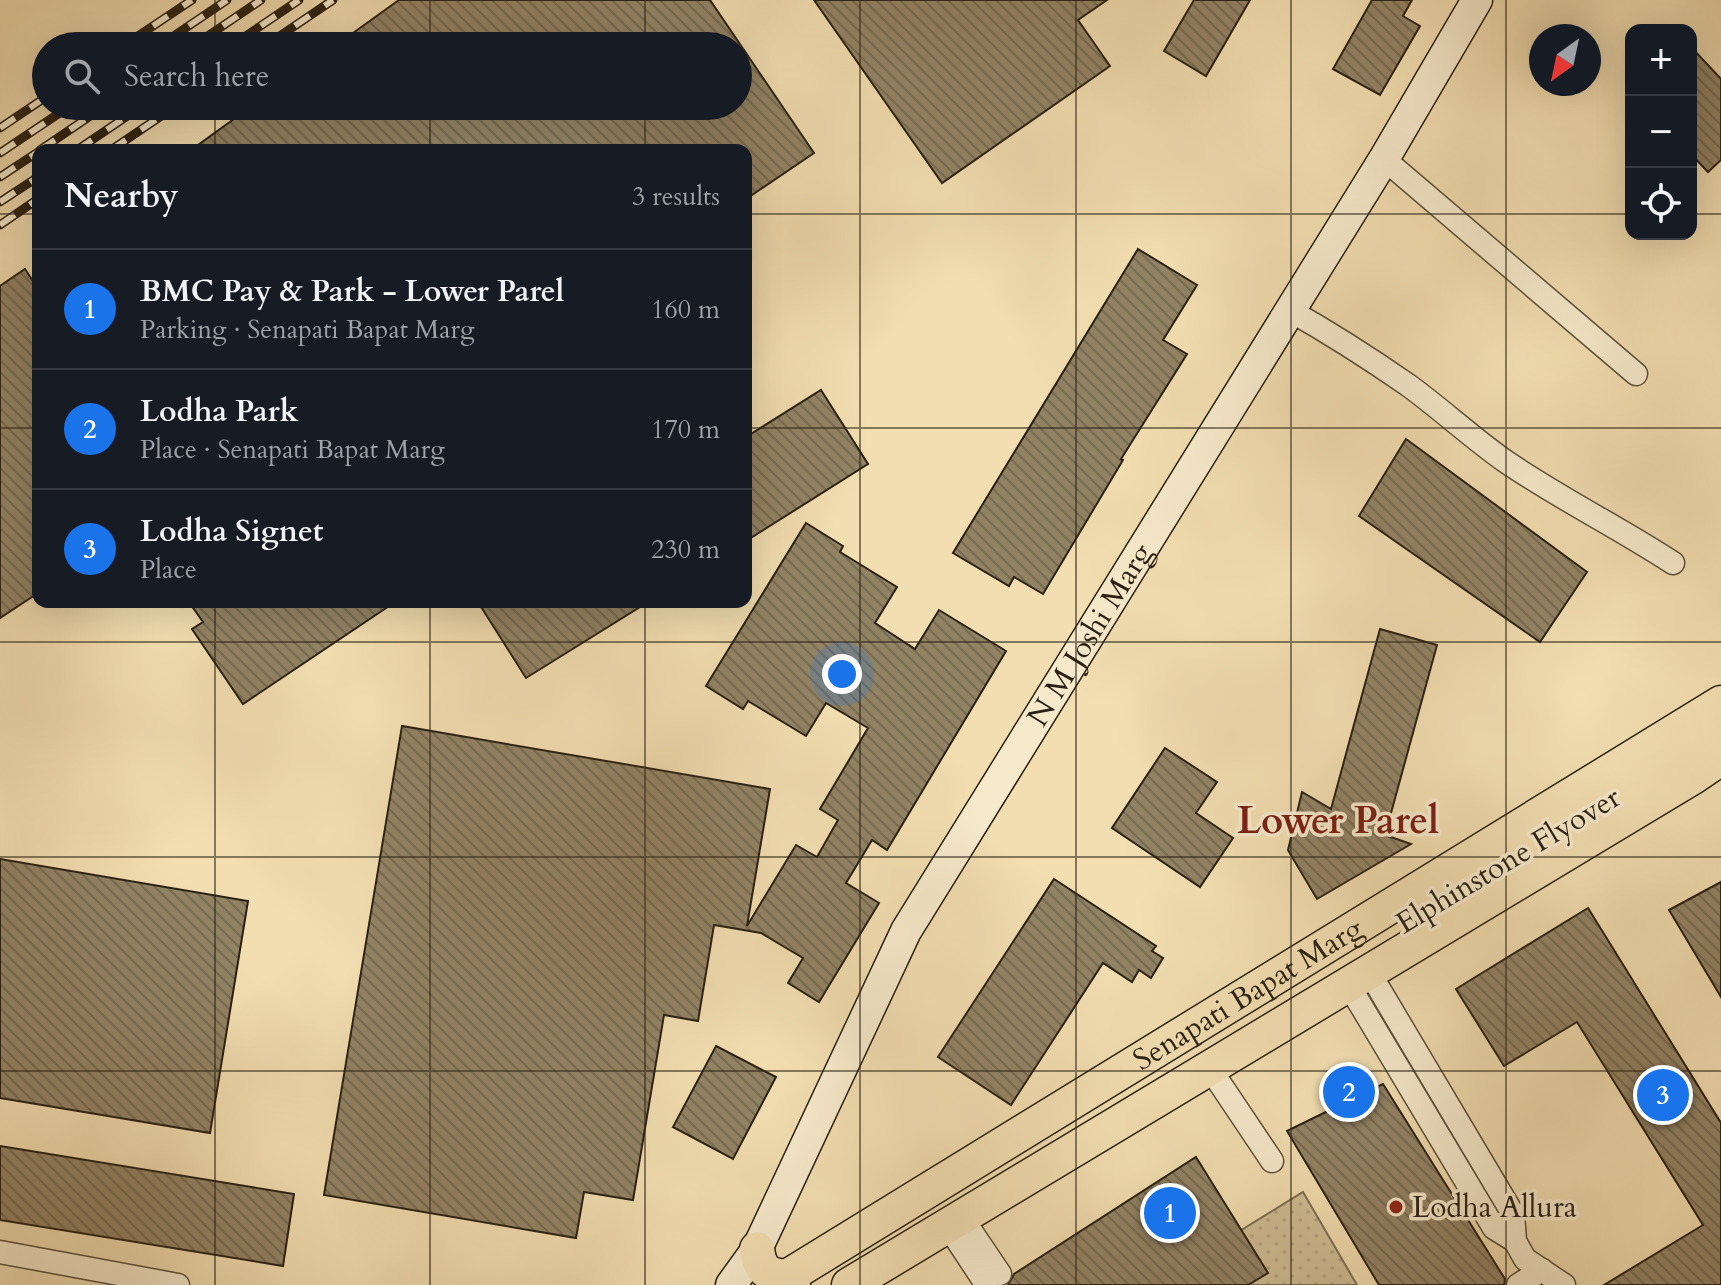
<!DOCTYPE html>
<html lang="en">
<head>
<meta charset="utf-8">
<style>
  :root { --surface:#171b24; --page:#20242c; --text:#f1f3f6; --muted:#9ea1a6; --line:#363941; --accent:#1a73e8 }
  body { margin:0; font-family:Cardo,serif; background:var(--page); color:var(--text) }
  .controls { position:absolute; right:24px; top:24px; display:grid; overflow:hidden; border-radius:16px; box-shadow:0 8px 32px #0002 }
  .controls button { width:72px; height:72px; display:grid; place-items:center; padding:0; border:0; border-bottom:2px solid var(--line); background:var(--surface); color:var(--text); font:40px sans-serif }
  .compass { position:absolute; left:1529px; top:24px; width:72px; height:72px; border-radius:50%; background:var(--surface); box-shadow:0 8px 32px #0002; rotate:213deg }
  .you { position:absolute; left:842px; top:674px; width:28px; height:28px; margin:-20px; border:6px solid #fff; border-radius:50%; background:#1a73e8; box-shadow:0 0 0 12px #1a73e833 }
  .badge { display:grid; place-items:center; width:52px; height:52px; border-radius:50%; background:var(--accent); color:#fff; font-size:26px; font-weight:700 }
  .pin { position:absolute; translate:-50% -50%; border:4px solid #fff; box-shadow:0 2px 8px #0006 }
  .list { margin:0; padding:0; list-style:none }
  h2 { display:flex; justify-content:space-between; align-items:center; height:104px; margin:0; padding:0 32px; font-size:34px }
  h2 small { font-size:26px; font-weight:400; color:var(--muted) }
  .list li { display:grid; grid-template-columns:52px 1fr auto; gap:24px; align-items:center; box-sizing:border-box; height:120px; padding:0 32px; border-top:2px solid var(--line) }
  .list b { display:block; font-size:30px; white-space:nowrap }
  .list p { margin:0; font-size:26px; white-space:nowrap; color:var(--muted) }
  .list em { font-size:26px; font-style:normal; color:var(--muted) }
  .icon { flex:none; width:44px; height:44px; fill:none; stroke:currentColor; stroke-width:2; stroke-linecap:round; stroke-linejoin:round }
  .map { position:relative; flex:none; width:1721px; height:1285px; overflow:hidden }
  .search { position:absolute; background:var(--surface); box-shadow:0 8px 32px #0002; left:32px; top:32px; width:720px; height:88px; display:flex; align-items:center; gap:20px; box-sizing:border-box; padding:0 28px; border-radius:44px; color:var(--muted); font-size:30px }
  .panel { position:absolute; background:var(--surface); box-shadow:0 8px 32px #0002; left:32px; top:144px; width:720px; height:464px; border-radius:16px }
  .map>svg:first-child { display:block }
  .grass { fill:url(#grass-dots); stroke:#7d6f54; stroke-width:2 }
  .building { fill:url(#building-back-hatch); stroke:#2a2013; stroke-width:2 }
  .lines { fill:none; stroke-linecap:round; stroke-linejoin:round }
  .minor-casing { stroke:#5c503a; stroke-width:25 }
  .secondary-casing { stroke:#2a2013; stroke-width:33 }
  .primary-casing { stroke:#2a2013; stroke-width:37 }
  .minor { stroke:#f7eacc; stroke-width:22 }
  .secondary { stroke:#f7eacc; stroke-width:30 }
  .primary { stroke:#f2deb1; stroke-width:34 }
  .rail-casing { stroke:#2a2013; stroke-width:9 }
  .rail { stroke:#f7eacc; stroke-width:6; stroke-dasharray:18; stroke-linecap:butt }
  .grid { fill:none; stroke:#2a2013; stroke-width:2; stroke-opacity:0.55 }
  .poi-dot { fill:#8f2418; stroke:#f7eacc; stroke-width:3 }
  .labels { text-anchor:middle; stroke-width:7; stroke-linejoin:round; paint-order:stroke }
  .street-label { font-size:30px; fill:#2a2013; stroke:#f7eacc }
  .poi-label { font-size:30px; fill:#2a2013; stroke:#f7eacc; text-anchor:start }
  .district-label { font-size:38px; font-weight:bold; fill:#7a1f14; stroke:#f7eacc }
</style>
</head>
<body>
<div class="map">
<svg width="1721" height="1285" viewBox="0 0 1721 1285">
  <defs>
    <pattern id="grass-dots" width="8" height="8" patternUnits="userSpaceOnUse" patternTransform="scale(2)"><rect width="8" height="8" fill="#d0be96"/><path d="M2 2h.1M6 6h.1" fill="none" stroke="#b3a380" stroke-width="1.8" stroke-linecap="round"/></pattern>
    <pattern id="building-back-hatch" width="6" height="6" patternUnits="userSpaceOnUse" patternTransform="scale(2)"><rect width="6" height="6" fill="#928365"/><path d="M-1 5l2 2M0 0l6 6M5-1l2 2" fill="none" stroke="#776b52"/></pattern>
  </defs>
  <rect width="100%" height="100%" fill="#f2deb1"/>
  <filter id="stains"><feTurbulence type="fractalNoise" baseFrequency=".0025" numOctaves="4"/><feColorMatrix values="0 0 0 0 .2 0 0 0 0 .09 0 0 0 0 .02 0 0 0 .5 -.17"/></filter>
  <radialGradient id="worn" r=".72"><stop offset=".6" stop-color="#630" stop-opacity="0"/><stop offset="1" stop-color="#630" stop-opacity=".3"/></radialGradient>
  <polygon class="grass" points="1303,1192 1357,1285 1152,1285"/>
  <g class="building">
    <polygon points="399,0 710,0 814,153 746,199 746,150 191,150 252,106 738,106 738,46 335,46"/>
    <polygon points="814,0 1107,0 1078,20 1110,66 942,183"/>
    <polygon points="1194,0 1250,0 1206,76 1164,51"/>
    <polygon points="1372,0 1412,0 1403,16 1420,26 1380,95 1333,69"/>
    <polygon points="1691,47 1721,79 1721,160 1708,172 1691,154"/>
    <polygon points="1138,249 1197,285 1163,340 1187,354 1121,459 1123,460 1043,594 1014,577 1009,586 953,553"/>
    <polygon points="25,269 38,289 38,593 0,618 0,286"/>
    <polygon points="821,390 868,464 746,541 746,437"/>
    <polygon points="1406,439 1587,572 1540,642 1359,516"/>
    <polygon points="806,523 843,546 840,552 897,587 875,623 915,649 939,610 1006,651 887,850 872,840 846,883 879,903 819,1002 788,983 803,958 761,933 714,925 698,1021 664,1015 633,1200 584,1192 576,1238 324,1195 402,726 770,789 747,926 796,845 817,857 838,820 820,809 868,728 826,703 806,736 748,701 743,709 706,686"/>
    <polygon points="189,602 395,602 243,704 192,629 203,622"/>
    <polygon points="478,602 648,602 526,678"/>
    <polygon points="1380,629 1437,645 1385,835 1411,844 1317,899 1288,850 1302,792 1331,809"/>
    <polygon points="1165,748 1217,782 1196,813 1233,838 1200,887 1112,828"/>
    <polygon points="0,859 248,901 210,1133 0,1098"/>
    <polygon points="1054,879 1156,946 1152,951 1163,958 1151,978 1139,970 1132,982 1103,963 1011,1105 938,1057"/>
    <polygon points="1721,882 1721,997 1669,910"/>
    <polygon points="1588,908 1721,1123 1721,1285 1604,1285 1703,1225 1577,1022 1504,1066 1456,989"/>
    <polygon points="716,1046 776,1077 733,1159 673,1127"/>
    <polygon points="1383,1084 1505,1279 1504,1285 1379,1285 1287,1131"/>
    <polygon points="0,1146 294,1194 283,1266 0,1220"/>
    <polygon points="1196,1157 1268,1273 1248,1285 1008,1285 1014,1274"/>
  </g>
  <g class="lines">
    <defs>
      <g id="minor">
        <polyline points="1384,159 1636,374"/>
        <path d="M1289 310C1330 333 1369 358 1408 385 1441 409 1471 437 1505 461 1559 498 1618 527 1673 563"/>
        <polyline points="1357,999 1494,1228 1515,1241 1513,1214 1378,987"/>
        <polyline points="1219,1082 1272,1161"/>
        <polyline points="971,1231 1000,1274"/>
        <polyline points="957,1240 986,1284"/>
        <polyline points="1515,1241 1525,1259 1564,1285"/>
        <polyline points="0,1252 178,1285"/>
        <polyline points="1518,1285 1542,1270"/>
      </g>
      <g id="secondary">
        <path id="s1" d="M731 1285 757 1249 906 931 1384 159 1477 0"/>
      </g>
      <g id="primary">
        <polyline points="1469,884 1721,730"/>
        <path d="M757 1249C760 1270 766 1275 787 1277L793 1285"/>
        <path id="s2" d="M774 1285 1721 703"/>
        <polyline points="849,1285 1693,777 1721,758"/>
      </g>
    </defs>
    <use href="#minor" class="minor-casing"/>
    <use href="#secondary" class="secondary-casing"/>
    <use href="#primary" class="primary-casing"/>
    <use href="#minor" class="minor"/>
    <use href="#secondary" class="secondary"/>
    <use href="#primary" class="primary"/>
    <defs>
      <g id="rail">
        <polyline points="123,46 192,0"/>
        <polyline points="159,46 227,0"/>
        <polyline points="193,46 261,0"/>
        <polyline points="231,46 299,0"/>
        <polyline points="265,46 333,0"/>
        <polyline points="0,128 46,97"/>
        <polyline points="40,150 105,106"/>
        <polyline points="77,150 142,106"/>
        <polyline points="111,150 176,106"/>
        <polyline points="0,153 70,106"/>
        <polyline points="0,177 38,152"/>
        <polyline points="0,202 38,177"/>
        <polyline points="0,225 38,199"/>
      </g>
    </defs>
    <use href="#rail" class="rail-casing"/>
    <use href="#rail" class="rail"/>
  </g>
  <path class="grid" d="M215 0V46M430 0V46M645 0V46M860 0V1285M1076 0V1285M1291 0V1285M1506 0V1285M215 106V150M430 106V150M645 106V150M0 214H38M746 214H1631M1691 214H1721M0 428H38M746 428H1721M215 602V1285M430 602V1285M645 602V1285M0 642H1721M0 857H1721M0 1071H1721"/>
  <circle class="poi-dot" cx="1396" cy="1207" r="8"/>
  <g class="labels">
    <g class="street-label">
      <text dy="10" stroke="none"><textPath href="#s1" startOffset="744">N M Joshi Marg</textPath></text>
      <text transform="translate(1508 860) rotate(-31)" y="10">Elphinstone Flyover</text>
      <text dy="10" stroke="none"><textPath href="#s2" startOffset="556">Senapati Bapat Marg</textPath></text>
    </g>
    <g class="poi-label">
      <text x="1412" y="1217">Lodha Allura</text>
    </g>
    <g class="district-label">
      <text x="1338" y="833">Lower Parel</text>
    </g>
  </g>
  <rect width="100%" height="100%" filter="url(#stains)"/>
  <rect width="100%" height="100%" fill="url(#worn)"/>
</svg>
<div class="controls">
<button>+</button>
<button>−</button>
<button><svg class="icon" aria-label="locate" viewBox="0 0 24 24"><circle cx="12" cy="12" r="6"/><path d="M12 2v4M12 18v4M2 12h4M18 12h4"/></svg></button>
</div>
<svg class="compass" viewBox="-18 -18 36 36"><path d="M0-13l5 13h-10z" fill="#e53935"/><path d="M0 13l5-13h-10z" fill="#9ea1a6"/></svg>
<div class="you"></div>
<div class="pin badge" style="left:1170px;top:1213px">1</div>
<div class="pin badge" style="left:1349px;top:1092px">2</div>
<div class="pin badge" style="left:1663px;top:1095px">3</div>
<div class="search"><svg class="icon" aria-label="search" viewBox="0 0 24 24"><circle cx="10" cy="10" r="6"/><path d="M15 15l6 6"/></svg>Search here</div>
<section class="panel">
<h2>Nearby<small>3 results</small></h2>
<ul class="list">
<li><span class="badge">1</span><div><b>BMC Pay &amp; Park - Lower Parel</b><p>Parking · Senapati Bapat Marg</p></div><em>160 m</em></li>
<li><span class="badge">2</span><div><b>Lodha Park</b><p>Place · Senapati Bapat Marg</p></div><em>170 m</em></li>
<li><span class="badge">3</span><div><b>Lodha Signet</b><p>Place</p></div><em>230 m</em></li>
</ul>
</section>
</div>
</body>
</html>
